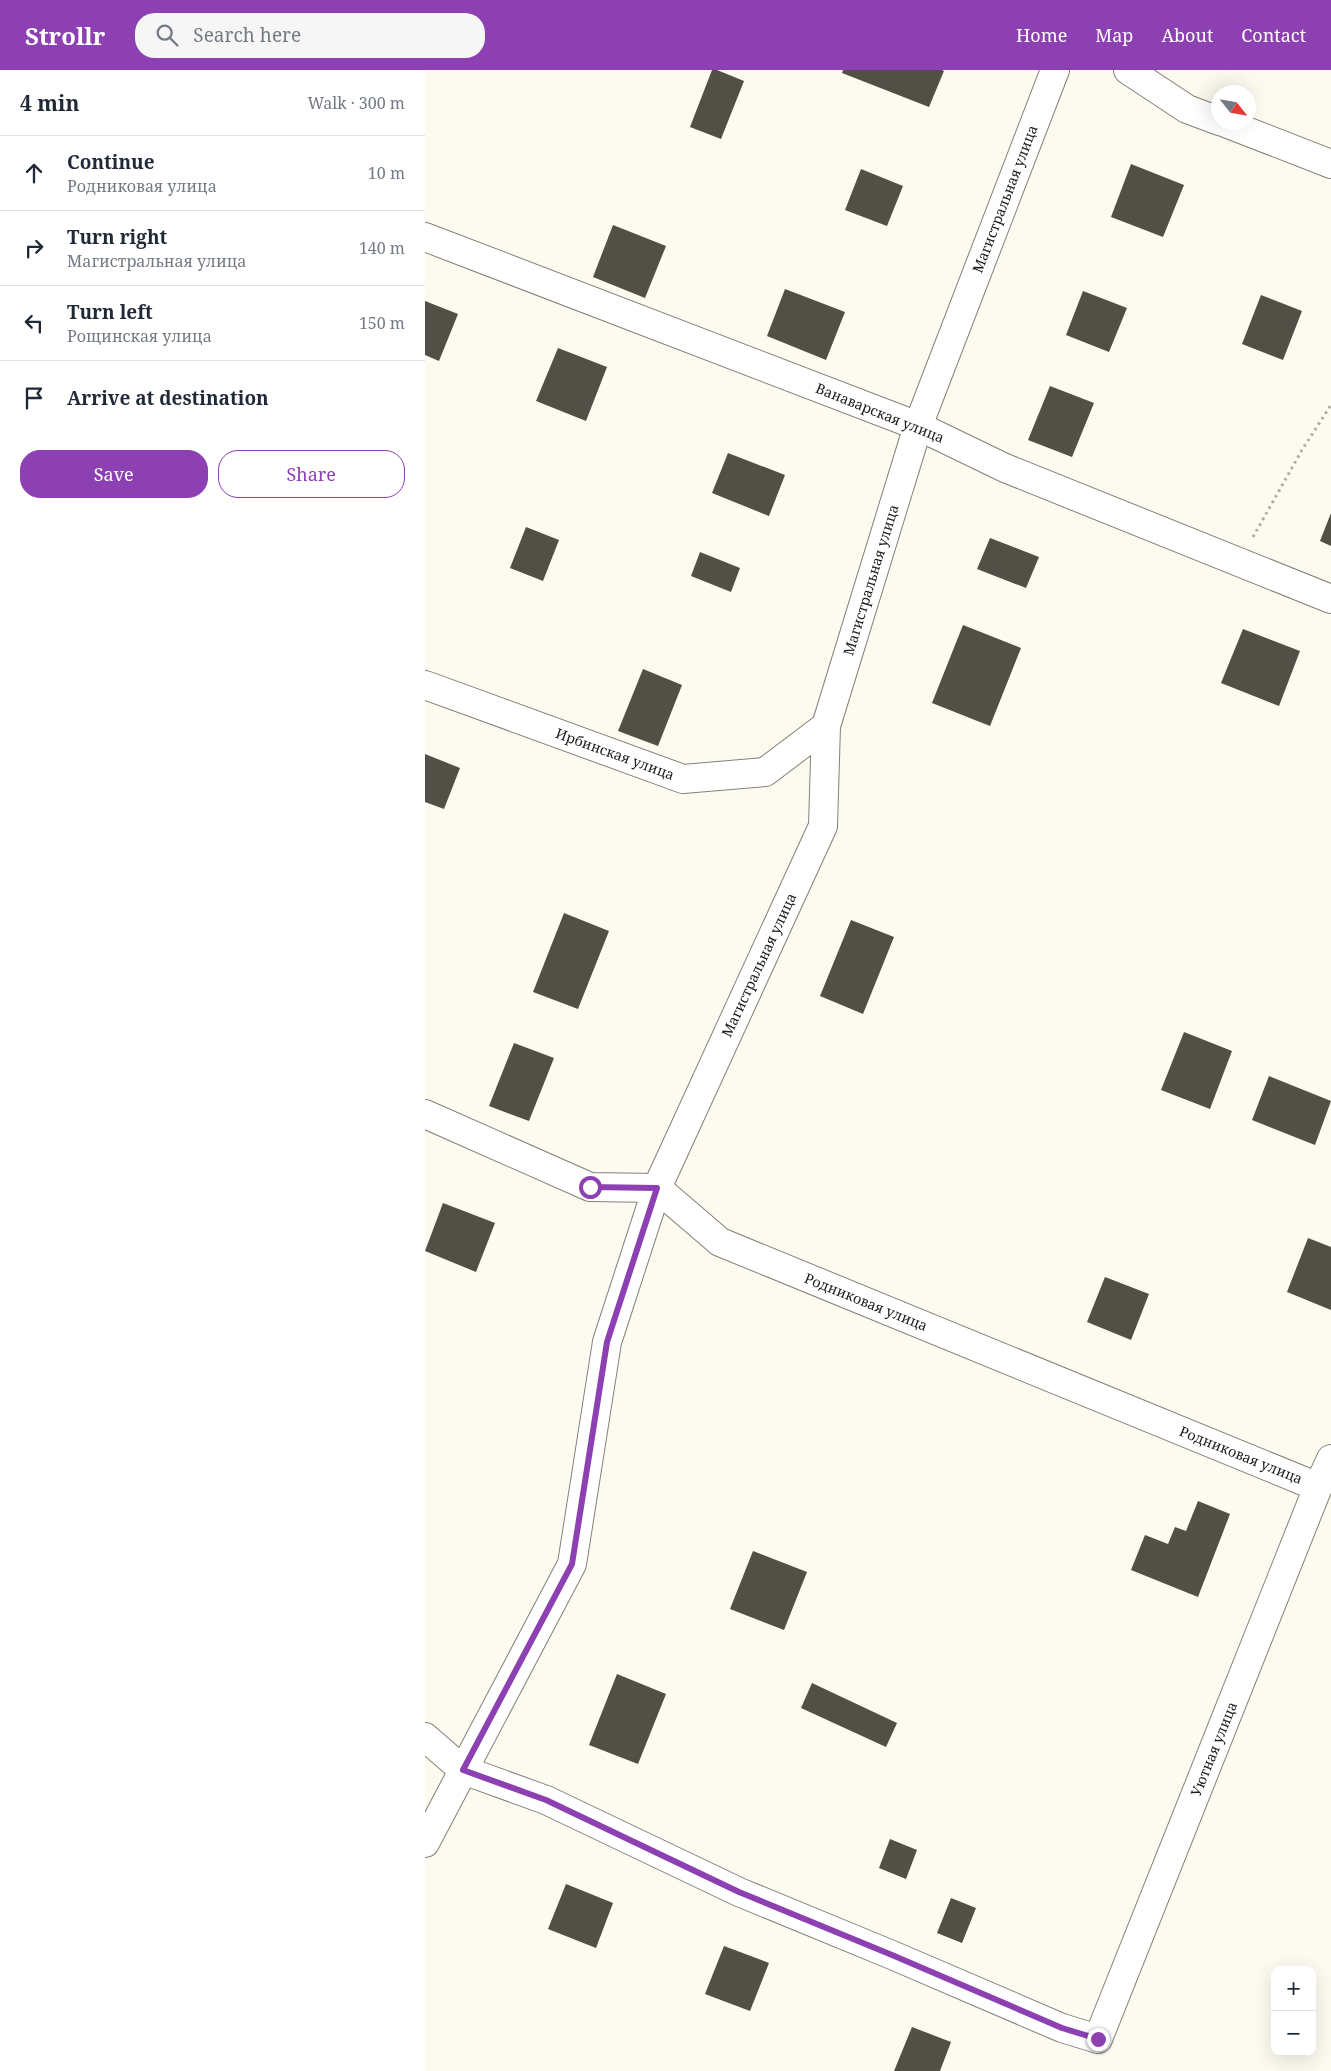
<!DOCTYPE html>
<html lang="en">
<head>
<meta charset="utf-8">
<style>
  :root { --surface:#fff; --page:#f6f6f7; --text:#1f2937; --muted:#747a83; --line:#e0e1e3; --accent:#8d40b1 }
  body { margin:0; font-family:"Noto Serif",serif; background:var(--page); color:var(--text) }
  .controls { position:absolute; right:15px; bottom:15px; display:grid; overflow:hidden; border-radius:10px; box-shadow:0 5px 20px #0002 }
  .controls button { width:45px; height:45px; display:grid; place-items:center; padding:0; border:0; border-bottom:1px solid var(--line); background:var(--surface); color:var(--text); font:25px sans-serif }
  .compass { position:absolute; left:786px; top:15px; width:45px; height:45px; border-radius:50%; background:var(--surface); box-shadow:0 5px 20px #0002; rotate:121deg }
  .stop { position:absolute; width:15px; height:15px; margin:-11px; border:4px solid #8d40b1; border-radius:50%; background:#fff }
  .stop.end { background:#8d40b1; border-color:#fff; box-shadow:0 1px 5px #0008 }
  .list { margin:0; padding:0; list-style:none }
  h2 { display:flex; justify-content:space-between; align-items:center; height:65px; margin:0; padding:0 20px; font-size:21px }
  h2 small { font-size:16px; font-weight:400; color:var(--muted) }
  .list li { display:grid; grid-template-columns:32px 1fr auto; gap:15px; align-items:center; box-sizing:border-box; height:75px; padding:0 20px; border-top:1px solid var(--line) }
  .list b { display:block; font-size:19px; white-space:nowrap }
  .list p { margin:0; font-size:16px; white-space:nowrap; color:var(--muted) }
  .list em { font-size:16px; font-style:normal; color:var(--muted) }
  .actions { display:flex; gap:10px; padding:15px 20px }
  .actions a { flex:1; padding:11px 0; border:1px solid var(--accent); border-radius:20px; text-align:center; font-size:18px; color:var(--accent) }
  .actions .main { background:var(--accent); color:#fff }
  .icon { flex:none; width:28px; height:28px; fill:none; stroke:currentColor; stroke-width:2; stroke-linecap:round; stroke-linejoin:round }
  .map { position:relative; flex:none; width:906px; height:2001px; overflow:hidden }
  header { display:flex; align-items:center; gap:30px; box-sizing:border-box; height:70px; padding:0 25px; background:var(--accent); color:#fff }
  header strong { font-size:24px }
  nav { display:flex; gap:28px; margin-inline-start:auto; font-size:18px }
  .search { width:350px; height:45px; background:var(--page); display:flex; align-items:center; gap:12px; box-sizing:border-box; padding:0 18px; border-radius:20px; color:var(--muted); font-size:19px }
  main { display:flex }
  aside { flex:1; background:var(--surface) }
  .map>svg:first-child { display:block }
  .building { fill:#514f46 }
  .lines { fill:none; stroke-linecap:round; stroke-linejoin:round }
  .street-casing { stroke:#838177; stroke-width:30 }
  .path { stroke:#aeaca5; stroke-width:3; stroke-dasharray:2.5 4; stroke-linecap:butt }
  .street { stroke:#fff; stroke-width:28 }
  .route { stroke:#8d40b1; stroke-width:6 }
  .labels { text-anchor:middle; stroke-width:5; stroke-linejoin:round; paint-order:stroke }
  .street-label { font-size:14px; fill:#1d1c19; stroke:#fff }
</style>
</head>
<body>
<header>
<strong>Strollr</strong>
<div class="search"><svg class="icon" aria-label="search" viewBox="0 0 24 24"><circle cx="10" cy="10" r="6"/><path d="M15 15l6 6"/></svg>Search here</div>
<nav><a>Home</a><a>Map</a><a>About</a><a>Contact</a></nav>
</header>
<main>
<aside>
<h2>4 min<small>Walk · 300 m</small></h2>
<ul class="list">
<li><svg class="icon" aria-label="ahead" viewBox="0 0 24 24"><path d="M12 20V5M6 11l6-6 6 6"/></svg><div><b>Continue</b><p>Родниковая улица</p></div><em>10 m</em></li>
<li><svg class="icon" aria-label="right" viewBox="0 0 24 24"><path d="M7 20v-9h11M14 6l5 5-5 5"/></svg><div><b>Turn right</b><p>Магистральная улица</p></div><em>140 m</em></li>
<li><svg class="icon" aria-label="left" viewBox="0 0 24 24"><path d="M17 20v-9H6M10 6l-5 5 5 5"/></svg><div><b>Turn left</b><p>Рощинская улица</p></div><em>150 m</em></li>
<li><svg class="icon" aria-label="arrive" viewBox="0 0 24 24"><path d="M6 21V4h12l-3 4 3 4H6"/></svg><div><b>Arrive at destination</b></div></li>
</ul>
<div class="actions"><a class="main">Save</a><a>Share</a></div>
</aside>
<div class="map">
<svg width="906" height="2001" viewBox="0 0 906 2001">
  <rect width="100%" height="100%" fill="#fdfaf0"/>
  <g class="building">
    <polygon points="287,0 292,0 319,11 296,69 265,57"/>
    <polygon points="418,0 517,0 519,1 504,37 417,3"/>
    <polygon points="706,94 759,115 738,167 686,147"/>
    <polygon points="436,99 478,116 462,156 420,140"/>
    <polygon points="188,155 241,176 220,228 168,207"/>
    <polygon points="360,219 420,242 401,290 342,266"/>
    <polygon points="658,221 702,238 684,282 641,265"/>
    <polygon points="836,225 877,241 858,290 817,274"/>
    <polygon points="0,231 33,244 14,291 0,285"/>
    <polygon points="133,278 182,297 161,351 111,331"/>
    <polygon points="625,316 669,333 647,387 603,370"/>
    <polygon points="303,383 360,405 344,446 287,423"/>
    <polygon points="906,443 906,476 895,471"/>
    <polygon points="101,457 134,470 118,511 85,498"/>
    <polygon points="565,468 614,487 601,518 552,499"/>
    <polygon points="275,482 315,498 306,522 266,506"/>
    <polygon points="538,555 596,578 565,656 507,633"/>
    <polygon points="818,559 875,581 854,636 796,613"/>
    <polygon points="218,599 257,615 233,676 193,661"/>
    <polygon points="0,684 35,698 19,739 0,732"/>
    <polygon points="139,843 184,861 153,939 108,922"/>
    <polygon points="426,850 469,867 438,944 395,926"/>
    <polygon points="759,962 807,981 785,1039 736,1020"/>
    <polygon points="89,973 129,988 104,1051 64,1036"/>
    <polygon points="844,1006 906,1031 890,1075 827,1050"/>
    <polygon points="18,1133 70,1153 51,1202 0,1181"/>
    <polygon points="883,1168 906,1177 906,1240 862,1222"/>
    <polygon points="680,1207 724,1224 706,1270 662,1252"/>
    <polygon points="773,1431 805,1444 773,1527 706,1500 720,1465 743,1474 750,1457 761,1461"/>
    <polygon points="328,1481 382,1502 359,1560 305,1539"/>
    <polygon points="192,1604 241,1624 213,1694 164,1675"/>
    <polygon points="387,1613 472,1653 461,1677 376,1638"/>
    <polygon points="465,1769 492,1780 481,1809 454,1798"/>
    <polygon points="141,1814 188,1833 171,1878 123,1859"/>
    <polygon points="526,1828 551,1838 537,1873 512,1863"/>
    <polygon points="299,1876 344,1893 325,1941 280,1924"/>
    <polygon points="487,1957 526,1972 515,2001 469,2001"/>
  </g>
  <g class="lines">
    <defs>
      <g id="street">
        <polyline points="703,0 762,39 794,51"/>
        <polyline points="798,52 906,94"/>
        <polyline points="0,167 493,356 580,398 906,529"/>
        <polyline points="0,615 258,709 340,702 401,656"/>
        <polyline points="0,1044 165,1117 232,1118 295,1172 893,1417"/>
        <polyline points="0,1667 38,1700 121,1730 314,1822 467,1885 637,1958 673,1969 893,1417 906,1389"/>
        <polyline points="0,1773 147,1494 182,1272 232,1118 398,756 401,656 493,356 630,0"/>
      </g>
    </defs>
    <use href="#street" class="street-casing"/>
    <polyline class="path" points="828,467 877,380 906,335"/>
    <use href="#street" class="street"/>
  </g>
  <g class="lines">
    <polyline class="route" points="165,1117 232,1118 182,1272 147,1494 38,1700 121,1730 314,1822 467,1885 637,1958 673,1969"/>
  </g>
  <g class="labels">
    <g class="street-label">
      <text transform="translate(580 129) rotate(-69)" y="5">Магистральная улица</text>
      <text transform="translate(455 343) rotate(22)" y="5">Ванаварская улица</text>
      <text transform="translate(446 510) rotate(-73)" y="5">Магистральная улица</text>
      <text transform="translate(190 684) rotate(20)" y="5">Ирбинская улица</text>
      <text transform="translate(334 895) rotate(-65)" y="5">Магистральная улица</text>
      <text transform="translate(441 1232) rotate(22)" y="5">Родниковая улица</text>
      <text transform="translate(816 1385) rotate(22)" y="5">Родниковая улица</text>
      <text transform="translate(789 1679) rotate(-68)" y="5">Уютная улица</text>
    </g>
  </g>
</svg>
<div class="controls">
<button>+</button>
<button>−</button>
</div>
<svg class="compass" viewBox="-18 -18 36 36"><path d="M0-13l5 13h-10z" fill="#e53935"/><path d="M0 13l5-13h-10z" fill="#747a83"/></svg>
<div class="stop" style="left:165px;top:1117px"></div>
<div class="stop end" style="left:673px;top:1969px"></div>
</div>
</main>
</body>
</html>
